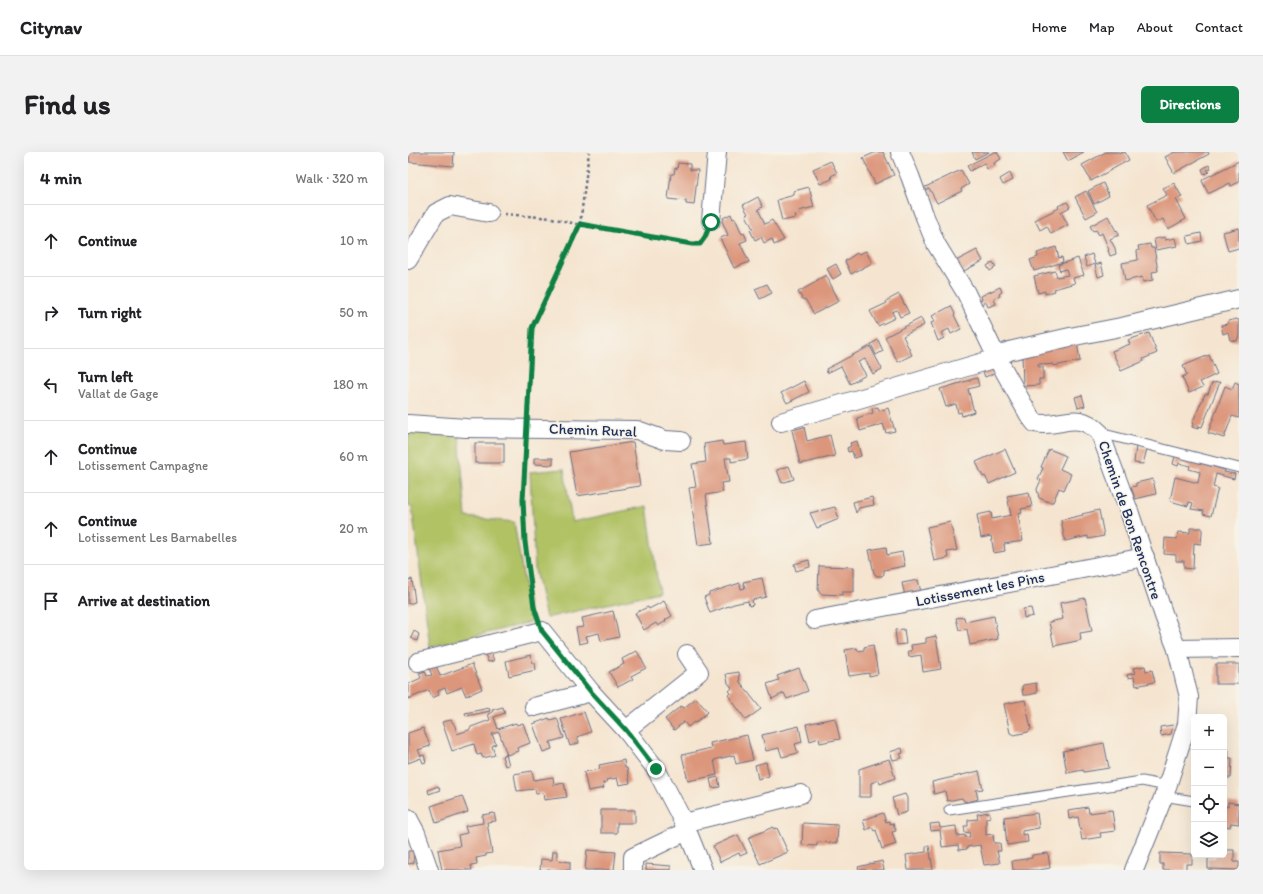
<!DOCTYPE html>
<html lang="en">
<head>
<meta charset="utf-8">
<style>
  :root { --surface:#fff; --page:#f2f2f2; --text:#202124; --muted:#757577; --line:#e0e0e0; --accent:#0b8043 }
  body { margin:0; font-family:Itim,sans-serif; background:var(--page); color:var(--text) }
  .controls { position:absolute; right:12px; bottom:12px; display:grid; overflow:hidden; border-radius:6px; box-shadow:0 4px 16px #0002 }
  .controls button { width:36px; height:36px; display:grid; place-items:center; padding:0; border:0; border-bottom:1px solid var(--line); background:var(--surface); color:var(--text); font:20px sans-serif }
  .stop { position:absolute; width:12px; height:12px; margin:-9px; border:3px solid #0b8043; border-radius:50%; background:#fff }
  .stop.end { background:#0b8043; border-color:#fff; box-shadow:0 1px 4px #0008 }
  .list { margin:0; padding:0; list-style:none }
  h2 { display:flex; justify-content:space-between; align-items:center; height:52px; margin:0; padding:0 16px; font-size:17px }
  h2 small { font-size:13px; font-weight:400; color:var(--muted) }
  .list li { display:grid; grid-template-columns:26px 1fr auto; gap:12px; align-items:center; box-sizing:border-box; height:72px; padding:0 16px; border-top:1px solid var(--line) }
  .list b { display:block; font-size:15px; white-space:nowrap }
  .list p { margin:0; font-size:13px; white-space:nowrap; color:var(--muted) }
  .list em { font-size:13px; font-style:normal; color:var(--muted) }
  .icon { flex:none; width:22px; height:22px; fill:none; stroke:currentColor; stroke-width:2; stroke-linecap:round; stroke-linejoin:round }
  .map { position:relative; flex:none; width:831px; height:718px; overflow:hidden; border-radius:6px }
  header { display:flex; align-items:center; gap:24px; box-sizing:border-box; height:56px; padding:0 20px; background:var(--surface); border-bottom:1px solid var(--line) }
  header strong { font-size:19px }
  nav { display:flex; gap:22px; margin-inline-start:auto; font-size:14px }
  .intro { display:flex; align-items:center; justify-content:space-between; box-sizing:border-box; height:96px; padding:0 24px }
  h1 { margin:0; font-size:28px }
  .button { padding:10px 18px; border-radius:6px; background:var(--accent); color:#fff; font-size:14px; font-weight:700 }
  main { display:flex; gap:24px; padding:0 24px }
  aside { flex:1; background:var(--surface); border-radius:6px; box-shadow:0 4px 16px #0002 }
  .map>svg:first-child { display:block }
  .green { fill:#b1c265; stroke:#667862 }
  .building { fill:#dc967b }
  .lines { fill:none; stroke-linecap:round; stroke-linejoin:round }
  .lane-casing { stroke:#676f86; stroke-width:11 }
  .street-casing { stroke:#676f86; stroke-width:20 }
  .path { stroke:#676f86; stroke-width:2.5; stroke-dasharray:3 3; stroke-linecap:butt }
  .lane { stroke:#fff; stroke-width:9 }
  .street { stroke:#fff; stroke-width:18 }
  .route { stroke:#0b8043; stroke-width:5 }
  .labels { text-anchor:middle; stroke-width:3; stroke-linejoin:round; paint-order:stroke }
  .street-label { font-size:15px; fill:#1b2f5e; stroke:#f7f3e8 }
</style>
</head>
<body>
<header>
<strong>Citynav</strong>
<nav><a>Home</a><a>Map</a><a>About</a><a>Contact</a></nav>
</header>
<div class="intro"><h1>Find us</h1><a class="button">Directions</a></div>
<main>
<aside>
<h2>4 min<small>Walk · 320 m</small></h2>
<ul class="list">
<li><svg class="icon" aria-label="ahead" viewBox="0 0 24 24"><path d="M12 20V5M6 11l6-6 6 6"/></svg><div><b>Continue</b></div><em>10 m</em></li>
<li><svg class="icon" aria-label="right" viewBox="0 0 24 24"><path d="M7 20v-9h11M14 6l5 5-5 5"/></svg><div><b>Turn right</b></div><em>50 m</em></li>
<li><svg class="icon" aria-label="left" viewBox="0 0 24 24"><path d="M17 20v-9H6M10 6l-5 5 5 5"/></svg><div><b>Turn left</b><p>Vallat de Gage</p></div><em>180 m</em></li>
<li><svg class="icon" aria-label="ahead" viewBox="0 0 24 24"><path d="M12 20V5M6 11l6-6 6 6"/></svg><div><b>Continue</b><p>Lotissement Campagne</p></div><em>60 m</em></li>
<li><svg class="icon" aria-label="ahead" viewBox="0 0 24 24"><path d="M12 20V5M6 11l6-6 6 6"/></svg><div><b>Continue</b><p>Lotissement Les Barnabelles</p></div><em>20 m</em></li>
<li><svg class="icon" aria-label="arrive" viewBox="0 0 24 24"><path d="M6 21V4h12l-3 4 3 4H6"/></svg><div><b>Arrive at destination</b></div></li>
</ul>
</aside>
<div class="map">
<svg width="831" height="718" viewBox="0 0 831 718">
  <rect width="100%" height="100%" fill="#f7f3e8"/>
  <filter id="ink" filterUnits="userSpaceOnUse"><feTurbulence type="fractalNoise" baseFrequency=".025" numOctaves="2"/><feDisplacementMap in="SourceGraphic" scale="8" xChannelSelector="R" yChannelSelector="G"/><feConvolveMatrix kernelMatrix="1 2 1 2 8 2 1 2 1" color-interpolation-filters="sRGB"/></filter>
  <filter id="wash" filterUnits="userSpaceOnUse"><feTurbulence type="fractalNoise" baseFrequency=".012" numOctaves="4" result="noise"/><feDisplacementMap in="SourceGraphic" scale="16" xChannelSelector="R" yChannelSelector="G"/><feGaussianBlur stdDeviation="0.9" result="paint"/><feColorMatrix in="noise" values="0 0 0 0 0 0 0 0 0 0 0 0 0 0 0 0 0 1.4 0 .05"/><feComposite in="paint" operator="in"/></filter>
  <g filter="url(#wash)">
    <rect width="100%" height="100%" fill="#f5e5d0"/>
    <g class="green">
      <polygon points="0,280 51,281 58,365 106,370 123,470 22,495 4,355 0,354"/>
      <polygon points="156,317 164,370 239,354 251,440 138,466 127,418 122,320"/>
    </g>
    <g id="blocks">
      <g class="building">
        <polygon points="2,0 46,0 45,14 1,10"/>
        <polygon points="468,0 475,0 486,23 467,32 455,6"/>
        <polygon points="564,0 581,0 567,7"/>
        <polygon points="586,0 589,0 593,7 586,11 587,13 579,17 576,11 562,19 559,14"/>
        <polygon points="655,0 676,0 660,9"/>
        <polygon points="698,0 711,0 712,1 717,0 721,8 683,29 674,13"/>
        <polygon points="767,0 800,0 801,2 766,21 757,5"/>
        <polygon points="423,9 429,21 423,24 424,27 412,32 405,17"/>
        <polygon points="831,9 831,30 823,34 822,31 802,41 800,41 794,29 795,27"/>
        <polygon points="270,11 282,12 282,18 290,18 286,53 278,52 278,49 260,47 263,22 266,22 267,16 269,17"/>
        <polygon points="801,13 803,17 799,18 801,20 796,22 794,17"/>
        <polygon points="553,18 561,32 553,37 554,39 529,51 521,36 511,42 509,39"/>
        <polygon points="602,21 605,28 595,33 592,27"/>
        <polygon points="695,31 701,44 686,52 680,39"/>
        <polygon points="766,31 774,45 768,47 778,67 760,77 755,67 748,70 739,53 759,43 755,36"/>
        <polygon points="401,35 406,55 391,59 392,62 387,63 388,66 374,69 369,48 386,43 386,39"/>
        <polygon points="678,39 689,60 678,66 667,45"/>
        <polygon points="350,45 355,55 350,57 357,72 364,68 376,88 366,93 364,87 356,91 353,85 347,88 342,78 345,77 338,63 340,62 335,53"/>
        <polygon points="659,50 662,55 653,60 660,73 643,82 639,74 632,78 627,68 651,56 650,54"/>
        <polygon points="323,62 325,67 327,66 334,82 336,81 339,88 332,91 341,110 326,116 312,86 320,83 314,69 316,68 315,66"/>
        <polygon points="700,64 708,79 709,78 711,82 710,84 708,84 702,87 707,96 708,102 702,104 700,98 701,98 694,81 691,83 688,78 685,79 682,74"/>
        <polygon points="831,76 831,96 820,99 815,80"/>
        <polygon points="793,81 794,89 781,92 779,84"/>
        <polygon points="757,85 757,88 767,86 769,94 748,98 746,87"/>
        <polygon points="742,92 743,96 746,96 750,119 744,120 745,128 735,130 734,125 717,129 714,111 730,108 729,99 731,98 730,94"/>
        <polygon points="648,95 651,106 654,105 655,110 626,119 622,108 630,105 629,101"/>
        <polygon points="569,98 575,109 554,120 548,109"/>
        <polygon points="458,99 464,111 443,122 437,109 449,101 450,102"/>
        <polygon points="684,102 687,112 679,115 676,105"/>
        <polygon points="670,106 676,123 665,126 667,131 646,137 647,139 637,142 637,139 630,141 626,124 647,119 649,125 660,123 658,117 652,119 650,113"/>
        <polygon points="585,110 588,115 582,119 579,114"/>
        <polygon points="693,111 696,123 690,125 687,113"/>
        <polygon points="428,112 433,122 425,127 419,117"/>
        <polygon points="418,123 431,149 406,162 397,147 395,148 390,140 410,129 409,128"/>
        <polygon points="359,132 364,141 352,147 347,137"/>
        <polygon points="592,135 594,140 591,142 592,144 586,147 588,152 580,155 578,150 572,153 570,148 574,147 573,144"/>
        <polygon points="491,142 501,161 492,165 489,158 484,160 487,166 470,174 462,159 479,151 478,149"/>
        <polygon points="543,154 547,162 546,163 553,177 543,182 541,177 533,181 536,186 530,189 523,171 527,169 524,164"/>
        <polygon points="513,166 516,173 495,184 504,203 490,210 477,185"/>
        <polygon points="829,167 830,168 831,168 831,183 829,189 822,188 820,180 815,182 813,173 820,172 820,169"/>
        <polygon points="741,181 749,201 735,207 736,209 713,219 704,199 722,192 720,188"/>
        <polygon points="470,188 475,199 468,203 463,192"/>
        <polygon points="669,190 672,209 645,214 645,212 636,213 636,212 630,212 631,215 635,215 635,227 631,227 631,233 615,234 614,201"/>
        <polygon points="462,194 474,217 465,222 457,207 450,210 458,223 442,232 433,214 419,221 418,217"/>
        <polygon points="801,203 809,222 792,230 795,235 781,241 774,225 779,223 775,214"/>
        <polygon points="584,214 587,221 577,225 574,217"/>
        <polygon points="569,226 571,234 560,237 566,260 554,264 553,260 550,261 548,252 538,255 532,237"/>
        <polygon points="396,229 401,240 379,251 373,241"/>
        <polygon points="812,230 794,275 791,274 790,277 784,275 785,272 784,271 797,242 800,242 804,231"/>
        <polygon points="827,230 831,232 831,266 824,264 816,286 800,281 817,234 824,237"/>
        <polygon points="674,243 677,254 670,256 667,245"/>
        <polygon points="470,255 471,259 480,256 487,279 478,281 475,272 452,279 449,266 465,261 464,257"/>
        <polygon points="396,275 399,289 422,283 427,304 392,312 384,278"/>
        <polygon points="314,289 315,293 338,290 340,307 323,310 323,306 317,306 321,330 313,331 315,340 298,343 305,391 290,393 281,336 288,335 284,312 298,310 296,292"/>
        <polygon points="449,289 453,304 446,306 444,299 440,300 439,296 443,294 442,291"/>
        <polygon points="225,290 232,334 169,344 161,300"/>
        <rect x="67" y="291" width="29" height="20"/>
        <polygon points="728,294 739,297 735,312 726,311"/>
        <polygon points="597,297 607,320 581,332 577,324 575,325 568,310"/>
        <polygon points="641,297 658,304 652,317 663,322 656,338 651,336 645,350 641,350 631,346 629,337 633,328 630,327 635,316 633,315"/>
        <polygon points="767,304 817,318 816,320 827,322 826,327 808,322 805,335 810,336 803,364 795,362 796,359 783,357 785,351 781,350 780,354 762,349 767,325 790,331 792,320 781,317 782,314 771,311 770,314 765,312"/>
        <polygon points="126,306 145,306 145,313 126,312"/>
        <polygon points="381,314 386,327 374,331 369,318"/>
        <polygon points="745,327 748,342 727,347 723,335 728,334 728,331"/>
        <polygon points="621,340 624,355 613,357 614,361 610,362 615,389 596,392 597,399 586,401 583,384 573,386 569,363 583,360 584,367 603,363 599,344"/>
        <polygon points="464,345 466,353 451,356 448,361 445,350"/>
        <polygon points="427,355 431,367 409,376 402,361"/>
        <polygon points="691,358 696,384 680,387 680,384 657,389 653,368 675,363 674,362"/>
        <polygon points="542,370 549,398 539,400 540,406 526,409 519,375"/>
        <polygon points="782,376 794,376 794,381 793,392 786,391 785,417 776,416 776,409 768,409 768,403 756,402 757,386 769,387 770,380 782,381"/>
        <polygon points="478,395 479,403 494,400 497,414 476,418 476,422 474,424 469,424 466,421 461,398"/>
        <polygon points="401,408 402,415 388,419 386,412"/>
        <polygon points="411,414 446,415 446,440 434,440 434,443 414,442 412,441 410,438"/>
        <polygon points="354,426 358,445 344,448 345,453 341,454 340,449 326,452 302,461 296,445 301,443 301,441 332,431 333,437 337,436 335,430"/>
        <polygon points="4,427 7,450 0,452 0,428"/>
        <polygon points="510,428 514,444 497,444 494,431"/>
        <polygon points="677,446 684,479 672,481 673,488 646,494 641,470 655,467 652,451"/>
        <polygon points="256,449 264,464 257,468 258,469 250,474 248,471 236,478 227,461 240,455 241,457"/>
        <polygon points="623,456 625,464 616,466 615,457"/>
        <polygon points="205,459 211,485 193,489 191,481 178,484 180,490 171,492 168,476 176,475 174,466"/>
        <polygon points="586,464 590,487 562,493 559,477 551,478 548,466 556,465 557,470"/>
        <polygon points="496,477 498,492 489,493 487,478"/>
        <polygon points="6,479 11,482 9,489 3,486"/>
        <polygon points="528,484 533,517 515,520 513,503 501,505 500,499 504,499 503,493 518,491 518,486"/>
        <polygon points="465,493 470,522 461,524 461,521 441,524 437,498 449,496 450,499 456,498 456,495"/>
        <polygon points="229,499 238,516 223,524 225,527 210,535 201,520 216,512 214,507"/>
        <polygon points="83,500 86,509 80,510 77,502"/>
        <polygon points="123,503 124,511 127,511 128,518 101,524 98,509"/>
        <polygon points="64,512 74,537 58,544 54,535 39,541 37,536 30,539 31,543 24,546 21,538 0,547 0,532 13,526 11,521 17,519 19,524 24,523 21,516 28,513 32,524"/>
        <rect x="808" y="512" width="23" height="20"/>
        <polygon points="737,514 738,519 744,518 747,530 728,534 726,525 720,526 719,523 727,521 725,516"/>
        <polygon points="391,516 400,539 379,547 376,541 364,547 359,532 371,528 369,524"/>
        <polygon points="331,520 332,530 353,557 338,568 320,543 323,541 321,539 324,536 320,531 318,522"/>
        <polygon points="628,531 629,541 620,543 615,543 614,535 615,533"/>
        <polygon points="288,546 300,560 287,571 286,570 280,575 276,570 266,578 257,567 273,554 276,556"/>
        <polygon points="617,548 623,577 620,580 606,583 602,581 596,552"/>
        <polygon points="95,555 97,561 86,565 90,577 108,571 109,573 115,571 122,591 109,596 110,599 99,603 91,580 84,582 88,592 84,594 87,603 75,606 73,602 69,603 66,592 44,599 34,570 43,568 47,574 49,582 61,578 63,575 82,568 80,562 85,560 84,558"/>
        <polygon points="81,556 82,559 58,564 57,561"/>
        <polygon points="176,560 183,580 169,585 171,591 162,594 153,567"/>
        <polygon points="141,566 142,568 149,566 156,586 142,590 144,597 135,600 125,572"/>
        <polygon points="427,566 432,587 412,591 411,586 402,589 398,572"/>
        <polygon points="765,573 763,582 753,584 752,575"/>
        <polygon points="391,574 394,590 387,592 390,601 374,605 371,596 358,599 354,583"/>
        <polygon points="15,576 22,594 10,598 13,604 16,603 18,610 15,611 13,606 0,611 0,581"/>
        <polygon points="339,583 345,608 328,612 326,603 306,608 309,623 280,629 274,603 303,596 302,591"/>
        <polygon points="696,591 701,616 676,620 675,618 659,621 655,599"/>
        <polygon points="494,596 495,601 492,602 494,606 485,608 482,600"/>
        <polygon points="816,597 820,597 820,606 824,606 823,626 816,626"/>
        <polygon points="98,602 101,613 97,614 94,604"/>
        <polygon points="481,607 487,626 472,632 471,628 463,631 463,645 451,645 451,617"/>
        <polygon points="216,608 217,616 219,616 222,631 211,633 209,626 198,628 199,630 195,631 196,636 180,639 176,620 192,617 191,613"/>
        <polygon points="358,610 361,624 350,627 347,613"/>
        <polygon points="124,619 126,628 145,625 146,633 156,631 159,645 136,648 135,641 128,642 127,637 109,639 106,622"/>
        <polygon points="571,619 575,637 568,638 570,647 560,650 556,649 554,646 539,649 537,639 526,642 524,630"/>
        <polygon points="310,625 312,635 304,636 302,627"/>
        <polygon points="30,634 32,638 21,642 20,638"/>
        <polygon points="497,642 499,646 499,660 489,663 484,646"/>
        <polygon points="54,644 60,660 28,671 23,654"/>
        <polygon points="820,650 831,652 831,672 823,671 822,675 816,674 816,654 820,655"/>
        <polygon points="680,655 681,661 704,658 707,679 692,681 693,685 674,688 670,665 661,667 660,658"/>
        <polygon points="193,658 227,658 227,671 209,671 209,681 193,681"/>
        <polygon points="581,660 583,665 578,666 578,683 585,682 586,691 592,691 593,699 589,699 592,711 576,713 572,693 559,695 559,697 551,698 550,693 534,695 532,678 523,679 522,672 531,671 532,676 548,674 549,684 557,683 557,685 562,685 561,680 557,681 556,674 560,674 560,668 570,667 569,662"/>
        <polygon points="86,661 88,669 79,670 84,701 78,702 78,704 68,706 69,712 63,713 64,718 34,718 30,698 52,694 50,683 59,681 57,674 75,671 74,663"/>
        <polygon points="475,661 478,670 481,669 482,672 485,671 488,679 484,680 488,692 474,697 468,678 466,679 464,675 458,678 455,668"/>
        <polygon points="629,661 631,676 614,679 614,683 619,682 620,690 599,693 596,665"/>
        <polygon points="395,671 430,673 429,691 409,690 409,694 394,693"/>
        <polygon points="365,675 366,677 369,676 380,700 352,712 340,686"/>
        <polygon points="330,683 339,701 332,704 331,701 312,710 305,694"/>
        <polygon points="518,694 521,694 525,718 500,718 498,703 518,700"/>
        <polygon points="179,698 208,700 206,718 177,718"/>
        <polygon points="816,698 826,698 826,710 831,710 831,718 800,717 800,706 807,706 807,703 816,703"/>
        <polygon points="0,699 5,699 6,711 0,712"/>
        <polygon points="145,699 149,699 149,708 162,710 162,718 132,718 133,707 144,708"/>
        <polygon points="640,701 642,716 631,718 605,718 604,709 624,706 624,703"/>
        <polygon points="752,701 784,702 784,712 778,712 778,718 755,718 755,712 752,712"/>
        <polygon points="474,709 476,718 451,718 450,715"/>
        <polygon points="238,712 263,714 263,718 238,718"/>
      </g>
    </g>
  </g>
  <g filter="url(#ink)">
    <use href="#blocks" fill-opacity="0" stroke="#676f86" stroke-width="1"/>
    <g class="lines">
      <defs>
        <g id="lane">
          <polyline points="692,281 831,316"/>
          <polyline points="755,644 786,649"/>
          <polyline points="541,658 734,629 759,634"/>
        </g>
        <g id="street">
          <path d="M492 0 502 24 517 65 528 92 558 141 589 206 621 263 627 271C654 277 667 256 692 281L722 362 756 464 769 497 781 545 779 572 757 641 726 718"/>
          <polyline points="303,69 309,0"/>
          <polyline points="0,108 28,61 42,54 81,61"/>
          <polyline points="373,270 589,206 601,199 662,185 718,174 831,147"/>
          <polyline points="0,272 58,276 229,278 257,288 273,289"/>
          <polyline points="407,468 737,405"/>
          <polyline points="769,497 831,496"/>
          <polyline points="10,510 134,479 183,540 218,578 291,520 279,502"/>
          <polyline points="126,555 183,540"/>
          <polyline points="218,578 248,617 276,671 295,718"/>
          <polyline points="0,666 8,681 21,718"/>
          <polyline points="276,671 393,642"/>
          <polyline points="225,718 225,705 279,679"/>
        </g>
      </defs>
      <use href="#lane" class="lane-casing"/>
      <use href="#street" class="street-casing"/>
      <g class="path">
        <polyline points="96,62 144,66 172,73 284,92 292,92 298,83"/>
        <polyline points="120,260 124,176 172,73 181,0"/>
        <polyline points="118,293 115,348 117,390 126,455 129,465"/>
      </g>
      <use href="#lane" class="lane"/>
      <use href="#street" class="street"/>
    </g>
  </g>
  <g class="lines" filter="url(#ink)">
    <polyline class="route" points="248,617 218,578 183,540 134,479 126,455 117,390 115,348 124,176 172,72 284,92 292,92 297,85 303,70"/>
  </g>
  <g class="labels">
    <g class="street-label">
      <text transform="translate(185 278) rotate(2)" y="5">Chemin Rural</text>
      <text transform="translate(722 368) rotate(71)" y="5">Chemin de Bon Rencontre</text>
      <text transform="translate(572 437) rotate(-11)" y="5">Lotissement les Pins</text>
    </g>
  </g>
</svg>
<div class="controls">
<button>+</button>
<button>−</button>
<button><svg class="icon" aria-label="locate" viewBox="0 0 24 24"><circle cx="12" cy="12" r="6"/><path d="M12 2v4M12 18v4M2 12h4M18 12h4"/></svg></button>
<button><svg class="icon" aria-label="layers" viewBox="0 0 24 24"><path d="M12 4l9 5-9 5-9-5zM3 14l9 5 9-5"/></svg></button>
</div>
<div class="stop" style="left:303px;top:70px"></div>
<div class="stop end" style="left:248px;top:617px"></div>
</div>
</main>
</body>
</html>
